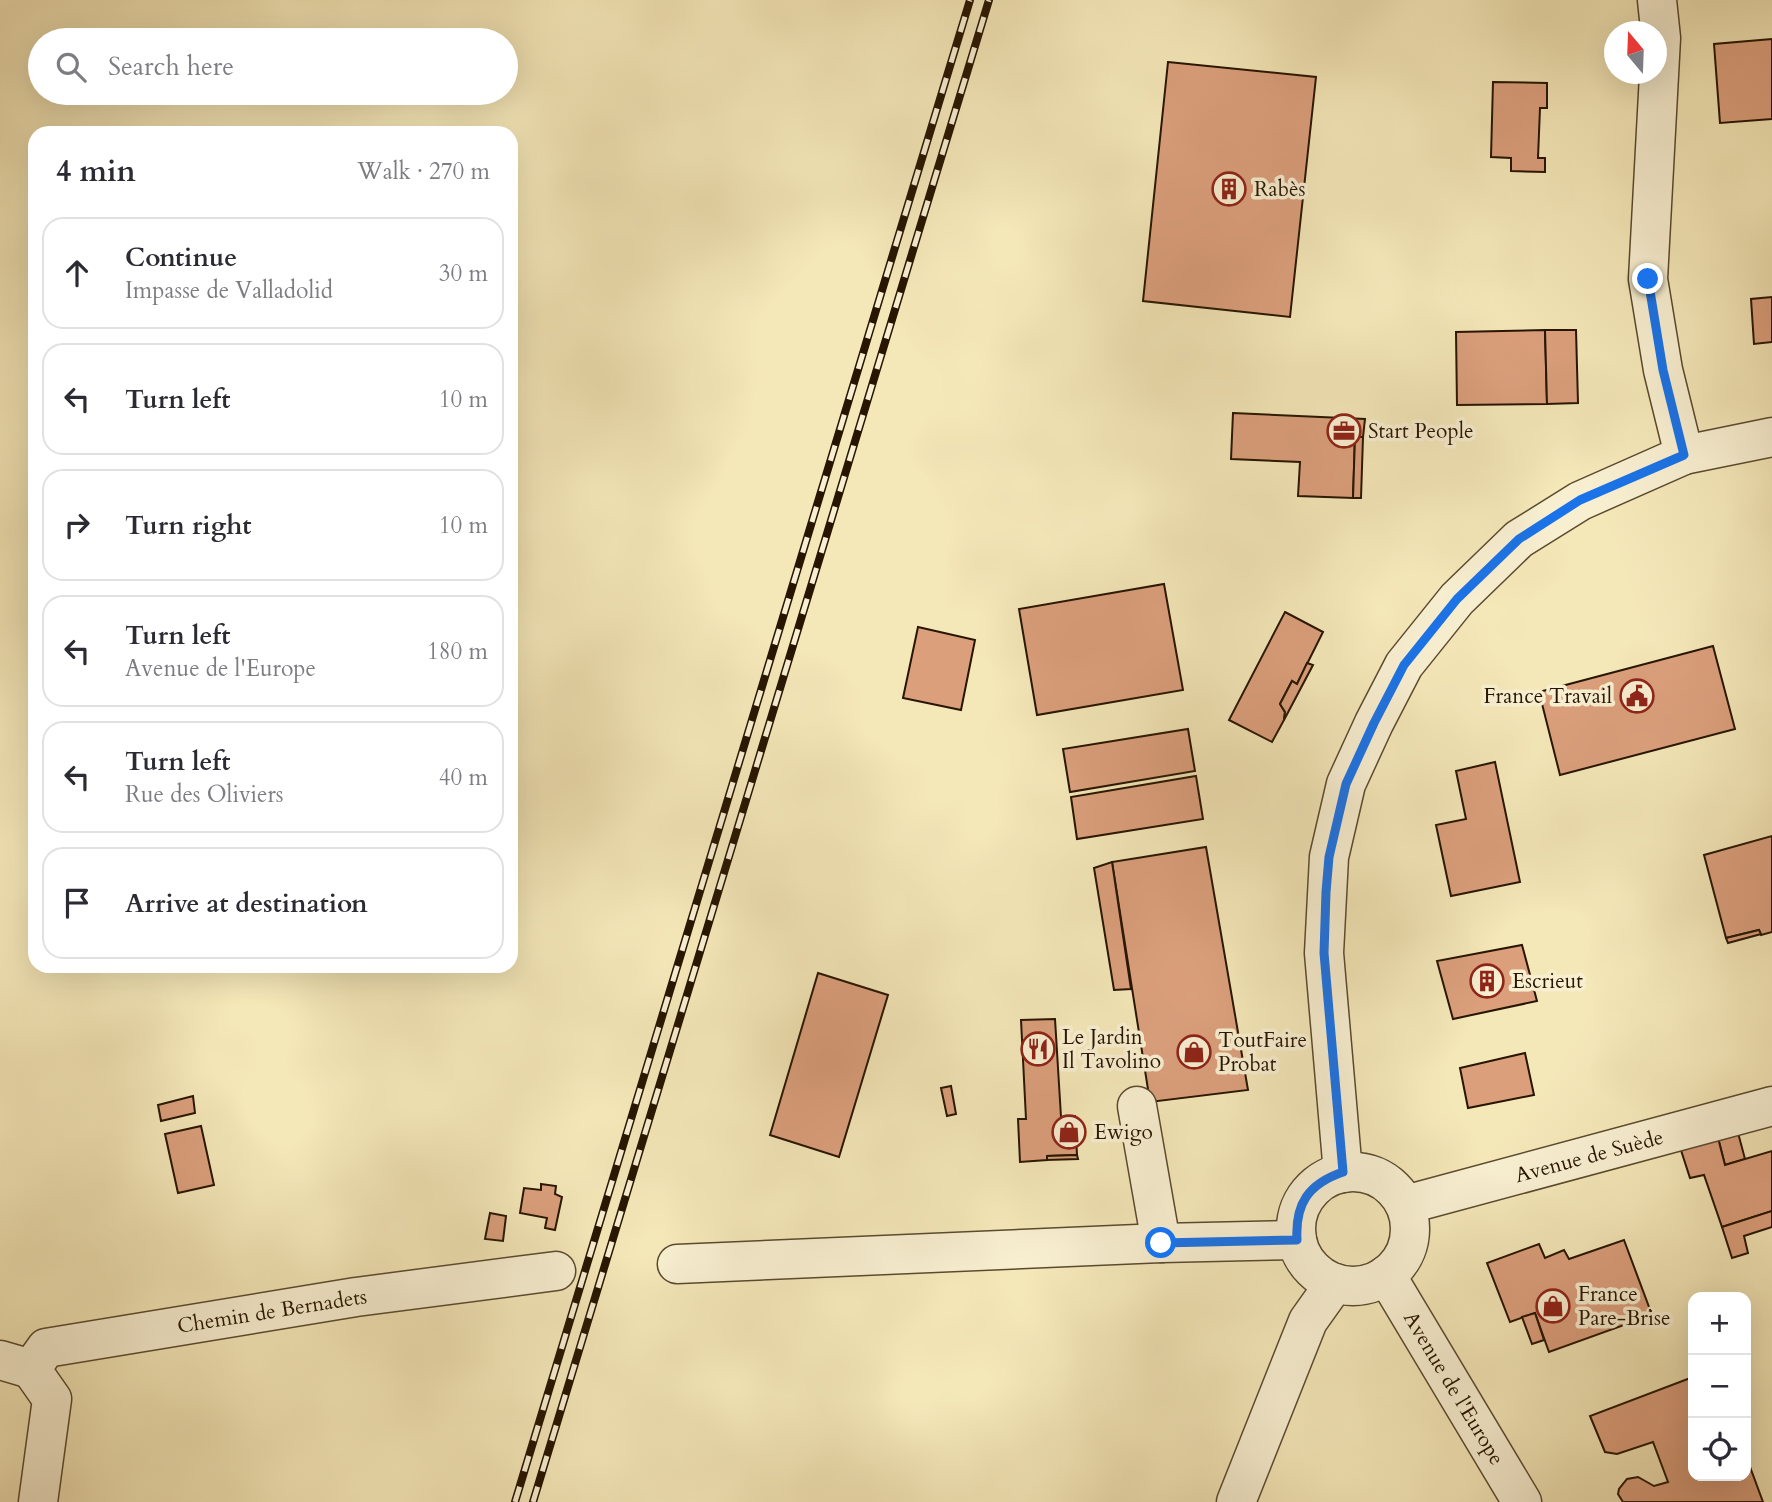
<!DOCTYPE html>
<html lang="en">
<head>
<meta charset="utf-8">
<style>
  :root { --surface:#fff; --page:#f2f2f3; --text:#2b2b33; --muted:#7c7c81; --line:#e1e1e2 }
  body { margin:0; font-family:Cardo,serif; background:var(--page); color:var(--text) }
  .controls { position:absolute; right:21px; bottom:21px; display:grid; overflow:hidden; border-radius:14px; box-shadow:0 7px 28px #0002 }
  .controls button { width:63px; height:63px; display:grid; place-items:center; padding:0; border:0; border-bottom:2px solid var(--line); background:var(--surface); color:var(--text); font:35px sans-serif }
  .compass { position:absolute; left:1604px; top:21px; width:63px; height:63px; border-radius:50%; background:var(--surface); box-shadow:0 7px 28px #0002; rotate:341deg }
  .stop { position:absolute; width:21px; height:21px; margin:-16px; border:5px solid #1a73e8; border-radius:50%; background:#fff }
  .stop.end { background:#1a73e8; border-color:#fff; box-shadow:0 2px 7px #0008 }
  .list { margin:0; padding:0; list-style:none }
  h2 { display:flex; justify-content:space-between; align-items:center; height:91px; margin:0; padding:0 28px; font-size:30px }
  h2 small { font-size:23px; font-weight:400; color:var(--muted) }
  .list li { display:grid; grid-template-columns:46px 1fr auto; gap:21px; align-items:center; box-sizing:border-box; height:112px; margin:0 14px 14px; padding:0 14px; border:2px solid var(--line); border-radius:21px }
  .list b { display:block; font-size:26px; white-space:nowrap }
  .list p { margin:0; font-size:23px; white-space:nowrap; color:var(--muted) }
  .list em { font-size:23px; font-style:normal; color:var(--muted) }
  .icon { flex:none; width:38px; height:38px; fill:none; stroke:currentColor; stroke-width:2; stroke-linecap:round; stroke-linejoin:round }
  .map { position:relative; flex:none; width:1772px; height:1502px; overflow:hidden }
  .search { position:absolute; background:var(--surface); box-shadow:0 7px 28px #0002; left:28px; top:28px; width:490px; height:77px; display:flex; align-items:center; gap:18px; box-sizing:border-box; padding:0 24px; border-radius:38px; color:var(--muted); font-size:26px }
  .panel { position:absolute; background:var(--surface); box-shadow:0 7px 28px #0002; left:28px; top:126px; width:490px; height:847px; border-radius:21px }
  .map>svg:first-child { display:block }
  .building { fill:#db9f7c; stroke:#271500; stroke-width:2 }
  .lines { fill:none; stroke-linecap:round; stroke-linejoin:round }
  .minor-casing { stroke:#5a4a2e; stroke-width:41 }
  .minor { stroke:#f8efd1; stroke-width:38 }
  .rail-casing { stroke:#271500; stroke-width:8 }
  .rail { stroke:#f8efd1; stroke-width:5; stroke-dasharray:16; stroke-linecap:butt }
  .route { stroke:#1a73e8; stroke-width:9 }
  .labels { text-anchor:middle; stroke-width:7; stroke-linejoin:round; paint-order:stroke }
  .poi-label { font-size:21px; fill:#271500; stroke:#f8efd1; text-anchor:start }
  .street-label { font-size:21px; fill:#271500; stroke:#f8efd1 }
</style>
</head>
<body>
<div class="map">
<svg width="1772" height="1502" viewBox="0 0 1772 1502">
  <rect width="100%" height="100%" fill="#f4e7b8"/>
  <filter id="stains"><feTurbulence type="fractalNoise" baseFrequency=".00286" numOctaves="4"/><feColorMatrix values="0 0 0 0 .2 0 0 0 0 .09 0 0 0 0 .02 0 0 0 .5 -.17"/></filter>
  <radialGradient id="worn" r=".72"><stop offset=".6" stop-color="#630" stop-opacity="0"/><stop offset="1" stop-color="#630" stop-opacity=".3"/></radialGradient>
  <g class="building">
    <polygon points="1772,39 1772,119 1720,123 1714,44"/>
    <polygon points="1168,62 1316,77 1290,317 1143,301"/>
    <polygon points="1493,82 1547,83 1547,108 1540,108 1538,158 1545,158 1545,172 1511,171 1511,158 1491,157"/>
    <polygon points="1772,297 1772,342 1754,344 1751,299"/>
    <polygon points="1545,330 1547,404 1457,405 1456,332"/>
    <polygon points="1545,330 1576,330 1578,403 1547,404"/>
    <polygon points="1233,413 1365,419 1363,437 1355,437 1353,498 1298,496 1300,462 1231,459"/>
    <polygon points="1355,437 1363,437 1361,498 1353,498"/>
    <polygon points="1164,584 1183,690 1037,715 1019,609"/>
    <polygon points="1285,612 1323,632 1297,684 1292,681 1280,704 1285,712 1284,720 1272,742 1229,720"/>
    <polygon points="918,627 975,640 961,710 903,698"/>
    <polygon points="1713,646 1735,729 1560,775 1539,692"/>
    <polygon points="1307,663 1313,665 1284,720 1285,712 1280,704 1292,681 1297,684"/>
    <polygon points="1188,729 1195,771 1070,792 1063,749"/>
    <polygon points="1495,762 1520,882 1451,896 1436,825 1466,819 1456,771"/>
    <polygon points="1196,776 1203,819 1077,839 1071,797"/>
    <polygon points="1772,836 1772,932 1761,935 1759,930 1726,938 1704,855"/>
    <polygon points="1206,847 1248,1090 1150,1102 1112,862"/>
    <polygon points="1112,862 1131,989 1114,990 1094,868"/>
    <polygon points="1759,930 1761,934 1728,943 1726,938"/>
    <polygon points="1522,945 1537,1001 1453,1019 1437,961"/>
    <polygon points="818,973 888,995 839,1157 770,1135"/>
    <polygon points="1055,1019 1061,1117 1075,1116 1077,1155 1047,1156 1047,1160 1020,1162 1018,1119 1026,1119 1021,1020"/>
    <polygon points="1525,1053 1534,1095 1468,1108 1460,1068"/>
    <polygon points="951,1086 956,1114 947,1116 941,1088"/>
    <polygon points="193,1096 195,1113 161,1121 158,1105"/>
    <polygon points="201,1126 214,1185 178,1193 165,1134"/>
    <polygon points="1737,1129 1745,1159 1725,1165 1717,1134"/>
    <polygon points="1717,1134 1725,1165 1772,1151 1772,1211 1722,1227 1704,1175 1690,1178 1679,1144"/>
    <polygon points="1077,1155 1078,1159 1047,1160 1047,1156"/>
    <polygon points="541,1184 556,1186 555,1194 562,1197 555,1230 545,1228 547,1218 520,1213 524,1188 541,1190"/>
    <polygon points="1772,1211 1772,1227 1744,1236 1748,1253 1732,1258 1722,1227"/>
    <polygon points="490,1213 506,1216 503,1241 485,1239"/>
    <polygon points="1624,1240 1652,1315 1549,1352 1535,1313 1510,1322 1487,1263 1539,1244 1545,1258 1564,1250 1569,1259"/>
    <polygon points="1535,1313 1544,1340 1532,1344 1522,1317"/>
    <polygon points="1693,1377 1693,1476 1746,1476 1746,1456 1763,1502 1623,1502 1618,1494 1619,1489 1627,1479 1638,1477 1654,1486 1668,1482 1653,1442 1617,1454 1605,1452 1590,1416"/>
  </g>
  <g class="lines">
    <defs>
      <g id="minor">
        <polyline points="1657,0 1661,38 1648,279 1663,370 1684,455"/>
        <polyline points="1137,1106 1161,1243"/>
        <circle cx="1353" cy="1229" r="57"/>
        <polyline points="1343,1173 1324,953 1329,857 1346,784 1374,723 1404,665 1457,599 1519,539 1580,501 1684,455 1772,437"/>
        <polyline points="1405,1205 1772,1106"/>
        <polyline points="677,1264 1161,1243 1297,1240"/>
        <polyline points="1386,1275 1522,1502"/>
        <polyline points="0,1360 31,1369 46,1348 356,1297 556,1271"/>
        <polyline points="31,1369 52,1399 38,1502"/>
        <polyline points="1236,1502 1308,1321 1335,1283"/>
      </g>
    </defs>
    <use href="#minor" class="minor-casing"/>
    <use href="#minor" class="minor"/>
    <defs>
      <g id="rail">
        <polyline points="515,1502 970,0"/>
        <polyline points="533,1502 989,0"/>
      </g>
    </defs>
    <use href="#rail" class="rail-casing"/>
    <use href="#rail" class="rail"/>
  </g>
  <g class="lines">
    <path class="route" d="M1161 1243 1297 1240C1295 1204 1308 1184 1343 1172L1324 953 1326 892 1329 857 1346 784 1374 723 1404 665 1457 599 1519 539 1580 500 1684 455 1663 370 1648 279"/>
  </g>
  <defs>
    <symbol id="building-ring" viewBox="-11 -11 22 22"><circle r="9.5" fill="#f8efd1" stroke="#8f2418" stroke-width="1.5"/><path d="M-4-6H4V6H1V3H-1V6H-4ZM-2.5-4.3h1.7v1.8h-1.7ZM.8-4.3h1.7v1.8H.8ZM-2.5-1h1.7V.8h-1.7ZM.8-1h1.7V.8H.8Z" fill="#8f2418"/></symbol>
    <symbol id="office-ring" viewBox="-11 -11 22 22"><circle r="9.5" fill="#f8efd1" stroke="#8f2418" stroke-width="1.5"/><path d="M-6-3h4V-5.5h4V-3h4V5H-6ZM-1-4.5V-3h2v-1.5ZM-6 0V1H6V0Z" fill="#8f2418"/></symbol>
    <symbol id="civic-ring" viewBox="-11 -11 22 22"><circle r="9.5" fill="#f8efd1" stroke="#8f2418" stroke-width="1.5"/><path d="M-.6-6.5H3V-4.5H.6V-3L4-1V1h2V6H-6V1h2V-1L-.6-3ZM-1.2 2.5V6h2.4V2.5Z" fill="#8f2418"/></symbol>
    <symbol id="restaurant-ring" viewBox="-11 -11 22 22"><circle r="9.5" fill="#f8efd1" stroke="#8f2418" stroke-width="1.5"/><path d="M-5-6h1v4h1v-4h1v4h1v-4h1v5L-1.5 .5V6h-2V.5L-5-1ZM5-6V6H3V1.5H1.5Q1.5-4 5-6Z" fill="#8f2418"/></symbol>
    <symbol id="shop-ring" viewBox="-11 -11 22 22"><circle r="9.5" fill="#f8efd1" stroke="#8f2418" stroke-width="1.5"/><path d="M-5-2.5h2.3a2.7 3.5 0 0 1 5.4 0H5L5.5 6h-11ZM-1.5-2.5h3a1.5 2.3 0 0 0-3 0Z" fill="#8f2418"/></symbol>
  </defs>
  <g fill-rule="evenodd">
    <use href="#building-ring" x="1210" y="170" width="38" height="38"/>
    <use href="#office-ring" x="1325" y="412" width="38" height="38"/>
    <use href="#civic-ring" x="1618" y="677" width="38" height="38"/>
    <use href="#building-ring" x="1468" y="962" width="38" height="38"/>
    <use href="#restaurant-ring" x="1019" y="1030" width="38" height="38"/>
    <use href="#shop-ring" x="1175" y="1033" width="38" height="38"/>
    <use href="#shop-ring" x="1050" y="1113" width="38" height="38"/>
    <use href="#shop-ring" x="1534" y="1287" width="38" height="38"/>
  </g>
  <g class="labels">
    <g class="poi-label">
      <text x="1254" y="196">Rabès</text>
      <text x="1368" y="438">Start People</text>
      <text x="1612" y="703" text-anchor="end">France Travail</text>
      <text x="1512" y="988">Escrieut</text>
      <text x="1062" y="1044">Le Jardin<tspan x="1062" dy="24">Il Tavolino</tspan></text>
      <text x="1218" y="1047">ToutFaire<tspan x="1218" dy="24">Probat</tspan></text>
      <text x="1094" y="1139">Ewigo</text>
      <text x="1578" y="1301">France<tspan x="1578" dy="24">Pare-Brise</tspan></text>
    </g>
    <g class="street-label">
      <text transform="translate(1589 1156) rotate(-15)" y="7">Avenue de Suède</text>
      <text transform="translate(272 1311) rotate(-9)" y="7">Chemin de Bernadets</text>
      <text transform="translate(1454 1388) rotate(59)" y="7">Avenue de l'Europe</text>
    </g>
  </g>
  <rect width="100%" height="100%" filter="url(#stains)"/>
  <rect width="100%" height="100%" fill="url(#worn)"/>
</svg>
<div class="controls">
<button>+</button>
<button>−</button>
<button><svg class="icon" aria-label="locate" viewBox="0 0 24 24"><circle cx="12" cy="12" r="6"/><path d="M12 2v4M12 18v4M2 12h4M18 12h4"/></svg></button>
</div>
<svg class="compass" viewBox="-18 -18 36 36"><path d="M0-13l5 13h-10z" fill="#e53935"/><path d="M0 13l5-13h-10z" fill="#7c7c81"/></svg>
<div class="stop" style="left:1161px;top:1243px"></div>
<div class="stop end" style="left:1648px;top:279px"></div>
<div class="search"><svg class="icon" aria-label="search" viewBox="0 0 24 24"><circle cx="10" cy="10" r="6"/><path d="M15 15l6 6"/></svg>Search here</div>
<section class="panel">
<h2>4 min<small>Walk · 270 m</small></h2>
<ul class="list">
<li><svg class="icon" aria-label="ahead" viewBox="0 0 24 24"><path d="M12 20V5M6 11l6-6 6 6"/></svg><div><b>Continue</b><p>Impasse de Valladolid</p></div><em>30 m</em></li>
<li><svg class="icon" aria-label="left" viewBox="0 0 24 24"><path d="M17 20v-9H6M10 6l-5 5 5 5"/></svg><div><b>Turn left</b></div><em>10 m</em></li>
<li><svg class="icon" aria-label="right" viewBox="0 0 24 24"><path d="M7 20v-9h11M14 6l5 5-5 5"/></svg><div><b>Turn right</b></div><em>10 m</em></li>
<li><svg class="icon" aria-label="left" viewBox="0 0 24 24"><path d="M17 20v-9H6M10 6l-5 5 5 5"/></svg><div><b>Turn left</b><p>Avenue de l'Europe</p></div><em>180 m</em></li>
<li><svg class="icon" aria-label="left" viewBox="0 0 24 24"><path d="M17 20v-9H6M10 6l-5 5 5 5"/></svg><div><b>Turn left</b><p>Rue des Oliviers</p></div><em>40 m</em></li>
<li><svg class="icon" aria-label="arrive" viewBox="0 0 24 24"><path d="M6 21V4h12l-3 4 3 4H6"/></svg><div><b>Arrive at destination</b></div></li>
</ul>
</section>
</div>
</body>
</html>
